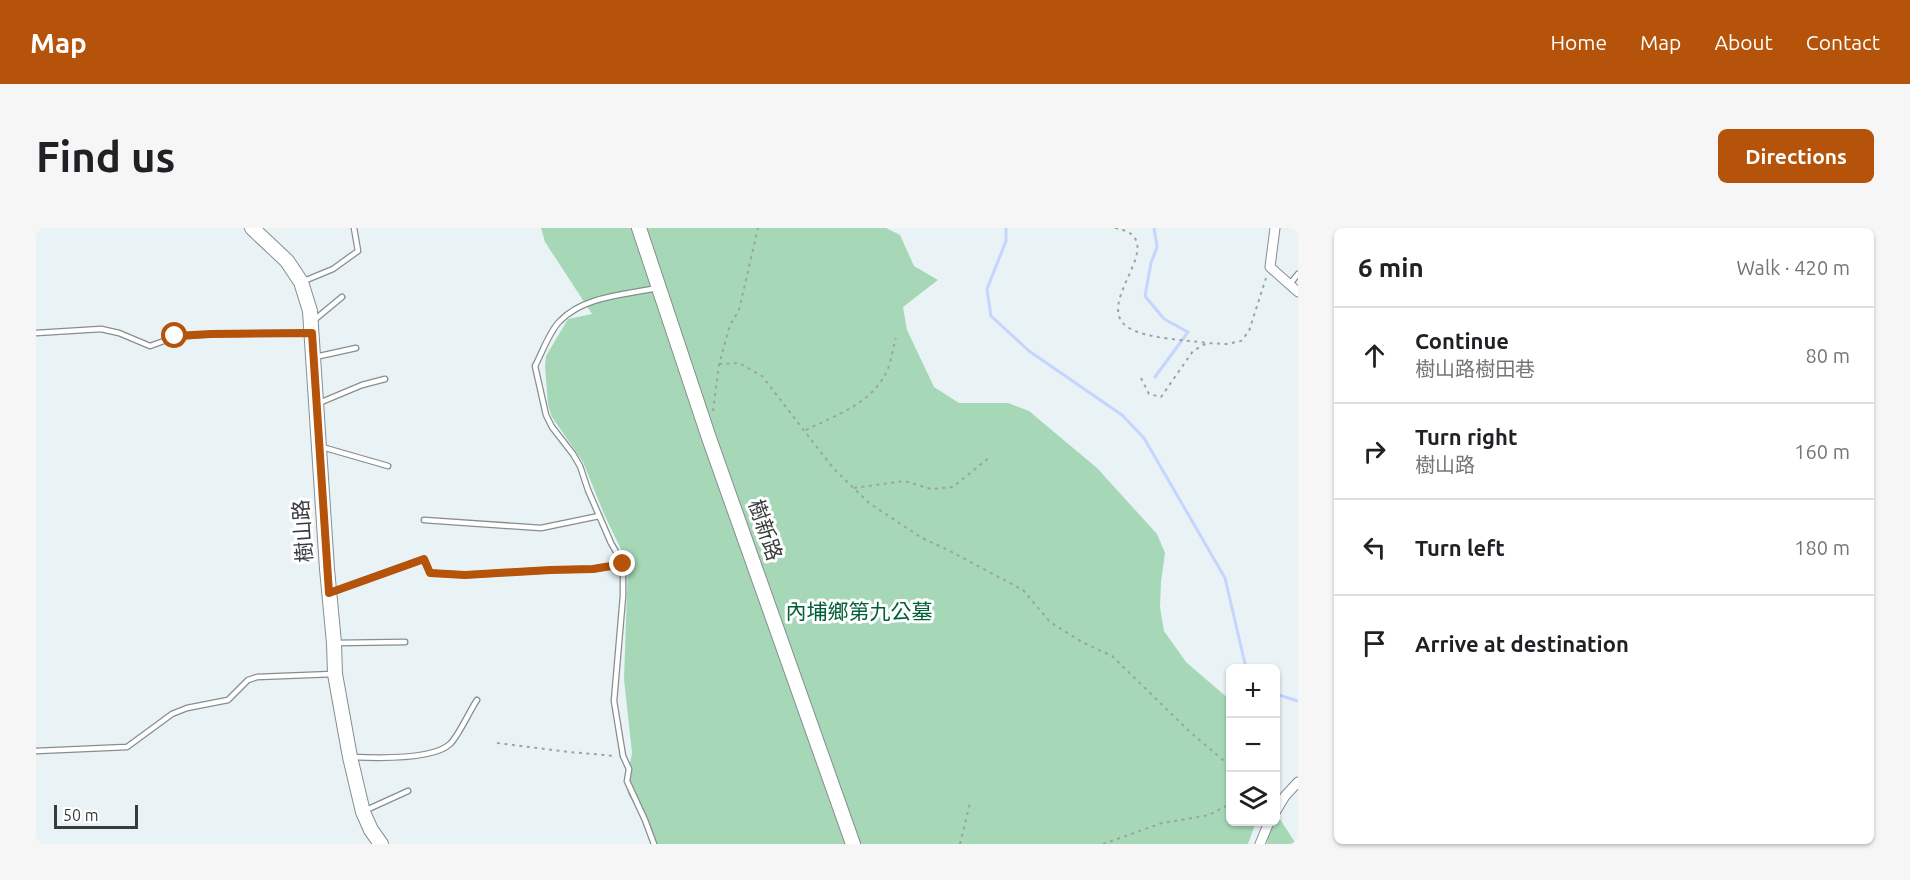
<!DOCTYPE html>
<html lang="en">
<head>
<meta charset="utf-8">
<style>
  :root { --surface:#fff; --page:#f6f6f6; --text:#202124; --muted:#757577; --line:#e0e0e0; --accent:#b45309 }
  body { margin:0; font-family:Ubuntu,"Noto Sans TC",sans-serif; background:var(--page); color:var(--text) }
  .controls { position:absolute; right:18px; bottom:18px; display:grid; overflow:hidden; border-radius:9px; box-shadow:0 2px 4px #0004 }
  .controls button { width:54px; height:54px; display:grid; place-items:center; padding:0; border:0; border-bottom:2px solid var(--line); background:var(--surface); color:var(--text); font:30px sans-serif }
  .scale { position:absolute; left:18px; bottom:15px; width:84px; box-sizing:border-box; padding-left:6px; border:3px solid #373b3c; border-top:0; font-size:16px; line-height:21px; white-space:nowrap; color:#373b3c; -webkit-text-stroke:4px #fff; paint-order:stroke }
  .stop { position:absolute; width:18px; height:18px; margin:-14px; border:4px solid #b45309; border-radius:50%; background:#fff }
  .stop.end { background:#b45309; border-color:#fff; box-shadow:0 2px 6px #0008 }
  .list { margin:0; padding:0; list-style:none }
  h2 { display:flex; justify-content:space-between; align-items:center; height:78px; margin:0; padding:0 24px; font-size:26px }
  h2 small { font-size:20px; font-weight:400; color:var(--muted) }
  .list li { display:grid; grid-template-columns:39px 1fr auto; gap:18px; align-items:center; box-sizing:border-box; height:96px; padding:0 24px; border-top:2px solid var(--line) }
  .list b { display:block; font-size:22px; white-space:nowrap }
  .list p { margin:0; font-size:20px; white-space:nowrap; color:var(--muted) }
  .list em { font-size:20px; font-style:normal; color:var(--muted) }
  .icon { flex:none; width:33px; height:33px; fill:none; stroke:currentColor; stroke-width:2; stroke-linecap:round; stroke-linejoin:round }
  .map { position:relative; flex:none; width:1262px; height:616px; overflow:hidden; border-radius:9px }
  header { display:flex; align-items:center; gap:36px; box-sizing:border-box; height:84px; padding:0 30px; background:var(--accent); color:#fff }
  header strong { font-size:28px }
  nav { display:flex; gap:33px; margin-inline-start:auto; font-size:21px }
  .intro { display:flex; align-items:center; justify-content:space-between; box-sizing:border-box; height:144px; padding:0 36px }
  h1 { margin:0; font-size:42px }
  .button { padding:15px 27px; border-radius:9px; background:var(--accent); color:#fff; font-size:21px; font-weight:700 }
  main { display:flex; gap:36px; padding:0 36px }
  aside { flex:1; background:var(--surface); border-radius:9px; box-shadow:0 2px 4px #0004 }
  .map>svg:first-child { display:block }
  .green { fill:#a6d8b7 }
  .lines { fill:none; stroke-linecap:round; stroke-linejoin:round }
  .stream { stroke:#c4d5fe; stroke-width:3 }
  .lane-casing { stroke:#858e90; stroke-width:7 }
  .street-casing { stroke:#858e90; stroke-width:11 }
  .secondary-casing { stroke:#858e90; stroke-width:16 }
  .path { stroke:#9ca3a5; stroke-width:2; stroke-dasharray:3 4.5; stroke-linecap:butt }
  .lane { stroke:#fff; stroke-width:4.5 }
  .street { stroke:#fff; stroke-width:9 }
  .secondary { stroke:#fff; stroke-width:14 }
  .route { stroke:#b45309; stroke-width:8 }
  .labels { text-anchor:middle; stroke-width:6; stroke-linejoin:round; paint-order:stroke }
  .street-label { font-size:21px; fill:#373b3c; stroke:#fff }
  .park-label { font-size:21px; fill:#005f35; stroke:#fff }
</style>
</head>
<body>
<header>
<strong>Map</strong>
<nav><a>Home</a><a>Map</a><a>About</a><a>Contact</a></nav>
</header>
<div class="intro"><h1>Find us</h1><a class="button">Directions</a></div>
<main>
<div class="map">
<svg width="1262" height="616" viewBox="0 0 1262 616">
  <rect width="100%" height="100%" fill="#e9f3f6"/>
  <g class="green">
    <polygon points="505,0 850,0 864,7 878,38 902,52 867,79 871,102 898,159 923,175 972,175 993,183 1061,240 1121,306 1129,325 1125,354 1124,379 1128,403 1150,434 1194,472 1194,594 1220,594 1212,616 618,616 609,595 592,566 590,555 596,525 588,451 592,336 568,286 547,234 516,189 512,177 509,138 510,128 532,91 556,86 509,14"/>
    <polygon points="1240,585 1260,616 1231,616 1235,594 1240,594"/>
  </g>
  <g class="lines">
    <g class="stream">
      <polyline points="970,0 970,13 951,61 955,88 993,123 1086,187 1108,210 1189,350 1210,440"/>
      <polyline points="1118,0 1121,19 1115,35 1109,68 1128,91 1152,104 1119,149"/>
      <polyline points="1240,466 1262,473"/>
    </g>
    <defs>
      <g id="lane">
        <polyline points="268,53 297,41 322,23 318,0"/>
        <polyline points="1254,56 1262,46"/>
        <polyline points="277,93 306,69"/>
        <polyline points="0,105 65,101 83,105 114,118 139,109 175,106 274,105"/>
        <polyline points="279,129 320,120"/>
        <polyline points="283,175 326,157 349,151"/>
        <polyline points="286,219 352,238"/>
        <polyline points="388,292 505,300 563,288"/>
        <polyline points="296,364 388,331 394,345 430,347 515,342 557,341 587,336"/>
        <polyline points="300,415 369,414"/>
        <polyline points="0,523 91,519 136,486 151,480 192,472 212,452 221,449 297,446"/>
        <path d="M317 529C339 530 397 532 414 516 422 509 434 482 441 472"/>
        <polyline points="328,583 372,563"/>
        <path d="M618 616 609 592 591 553 593 541 587 528 578 473 587 368V336L575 315 552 262 544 238 537 226 516 199 510 187 499 138C506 125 514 102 524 93 548 68 589 67 621 60"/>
      </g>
      <g id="street">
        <polyline points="1239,0 1234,39 1262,64"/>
        <polyline points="1240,583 1249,568 1262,554"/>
        <polyline points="1224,616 1233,594"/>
      </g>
      <g id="secondary">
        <polyline points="216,0 251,33 265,54 274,83 291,341 298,415 299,446 314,529 327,584 335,602 345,616"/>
        <polyline points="603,0 673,210 817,616"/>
      </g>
    </defs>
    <use href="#lane" class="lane-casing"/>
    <use href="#street" class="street-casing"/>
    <use href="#secondary" class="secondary-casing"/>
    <g class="path">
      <path d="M1079 0C1140 11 1053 76 1093 100 1112 111 1150 112 1171 115"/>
      <polyline points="683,136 703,135 726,148 797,240 833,275 886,310 912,322 987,362 1014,394 1046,414 1076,428 1154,504 1194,538"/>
      <polyline points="1105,150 1113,166 1125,169 1157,123 1171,115 1191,116 1205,113 1213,103 1230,50"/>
      <polyline points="677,183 683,136 694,97 703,82 722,0"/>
      <path d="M770 202C802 186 839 175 853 138 856 129 857 119 860 110"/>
      <polyline points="818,260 868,253 895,261 917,259 955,228"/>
      <polyline points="461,515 533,524 580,528"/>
      <polyline points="924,616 934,575"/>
      <polyline points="1067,616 1126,595 1173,587 1194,576"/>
    </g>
    <use href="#lane" class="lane"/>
    <use href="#street" class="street"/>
    <use href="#secondary" class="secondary"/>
  </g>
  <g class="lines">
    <polyline class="route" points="139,108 175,106 276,105 293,365 388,331 394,345 429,347 514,342 557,341 587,336"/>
  </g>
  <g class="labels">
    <g class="street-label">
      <text transform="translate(729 302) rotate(71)" y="7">樹新路</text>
      <text transform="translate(267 303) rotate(-94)" y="7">樹山路</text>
    </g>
    <g class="park-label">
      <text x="823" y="391">內埔鄉第九公墓</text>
    </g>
  </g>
</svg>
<div class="controls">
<button>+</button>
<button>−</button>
<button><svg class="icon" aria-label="layers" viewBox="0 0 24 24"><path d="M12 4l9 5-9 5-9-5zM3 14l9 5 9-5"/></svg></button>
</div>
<div class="scale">50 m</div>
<div class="stop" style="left:139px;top:108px"></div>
<div class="stop end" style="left:587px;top:336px"></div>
</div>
<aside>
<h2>6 min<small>Walk · 420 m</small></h2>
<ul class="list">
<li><svg class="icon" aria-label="ahead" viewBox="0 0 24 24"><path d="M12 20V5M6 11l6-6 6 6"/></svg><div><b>Continue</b><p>樹山路樹田巷</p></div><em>80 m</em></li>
<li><svg class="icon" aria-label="right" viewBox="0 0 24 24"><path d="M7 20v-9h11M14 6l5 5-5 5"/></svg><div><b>Turn right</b><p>樹山路</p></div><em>160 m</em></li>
<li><svg class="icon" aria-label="left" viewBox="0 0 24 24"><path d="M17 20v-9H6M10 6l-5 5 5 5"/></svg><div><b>Turn left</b></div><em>180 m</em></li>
<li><svg class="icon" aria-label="arrive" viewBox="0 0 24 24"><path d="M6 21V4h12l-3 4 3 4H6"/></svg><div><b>Arrive at destination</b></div></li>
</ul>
</aside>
</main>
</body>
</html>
